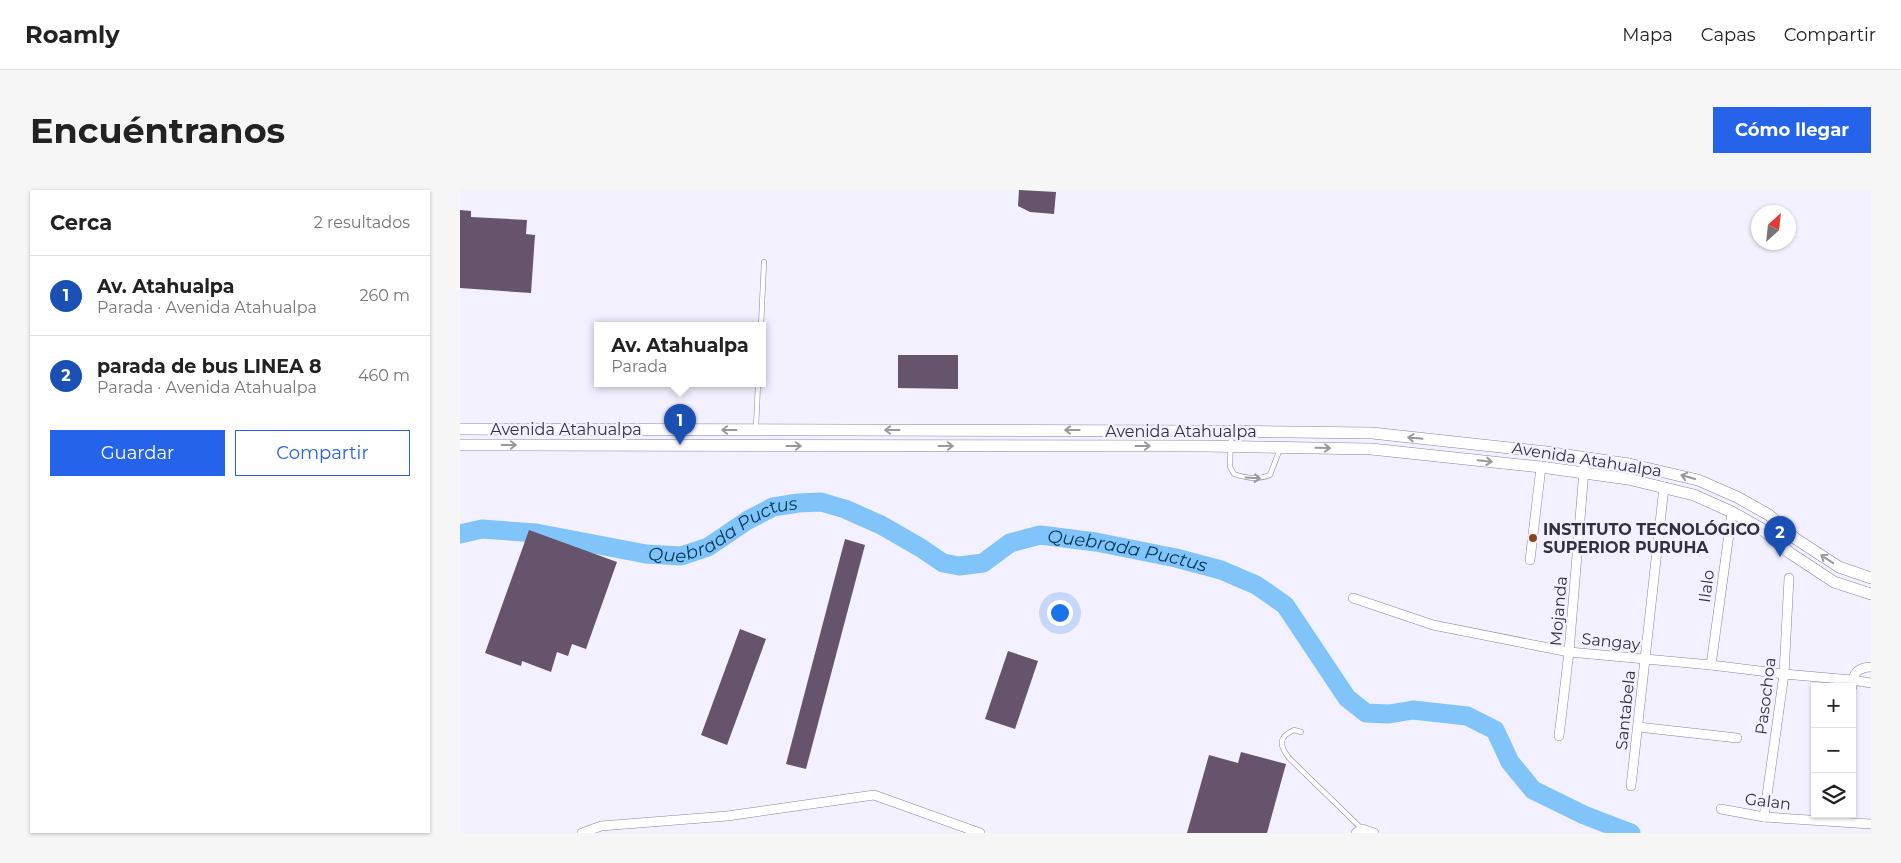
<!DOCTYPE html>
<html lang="es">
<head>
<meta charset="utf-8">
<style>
  :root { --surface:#fff; --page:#f6f6f6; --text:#222; --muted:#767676; --line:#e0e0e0; --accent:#2563eb }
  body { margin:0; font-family:Montserrat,sans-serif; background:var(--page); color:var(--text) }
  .controls { position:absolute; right:15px; bottom:15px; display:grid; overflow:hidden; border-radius:0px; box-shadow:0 1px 4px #0004 }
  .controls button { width:45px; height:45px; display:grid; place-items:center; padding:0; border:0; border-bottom:1px solid var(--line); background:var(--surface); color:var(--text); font:25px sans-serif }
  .compass { position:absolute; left:1291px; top:15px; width:45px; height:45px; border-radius:50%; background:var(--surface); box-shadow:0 1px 4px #0004; rotate:27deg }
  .you { position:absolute; left:599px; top:422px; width:18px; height:18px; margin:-12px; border:4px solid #fff; border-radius:50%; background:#1a73e8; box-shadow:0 0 0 8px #1a73e833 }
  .badge { display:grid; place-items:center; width:32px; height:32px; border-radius:50%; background:var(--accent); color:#fff; font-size:16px; font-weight:700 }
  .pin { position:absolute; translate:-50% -41px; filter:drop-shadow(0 1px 2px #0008) }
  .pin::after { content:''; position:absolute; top:26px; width:18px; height:15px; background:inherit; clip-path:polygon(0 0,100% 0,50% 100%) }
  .popup { position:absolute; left:134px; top:132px; width:172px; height:65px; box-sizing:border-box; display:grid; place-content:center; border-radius:0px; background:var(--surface); filter:drop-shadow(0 1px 4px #0005); font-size:16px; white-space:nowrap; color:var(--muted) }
  .popup b { font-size:19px; color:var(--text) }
  .popup::after { content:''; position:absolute; left:50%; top:100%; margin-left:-10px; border:10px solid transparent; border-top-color:var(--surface) }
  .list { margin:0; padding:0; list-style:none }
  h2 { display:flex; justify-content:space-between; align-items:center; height:65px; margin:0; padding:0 20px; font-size:21px }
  h2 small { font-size:16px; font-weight:400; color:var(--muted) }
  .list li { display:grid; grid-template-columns:32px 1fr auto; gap:15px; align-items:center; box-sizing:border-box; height:80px; padding:0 20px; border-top:1px solid var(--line) }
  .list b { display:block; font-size:19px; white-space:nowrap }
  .list p { margin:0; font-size:16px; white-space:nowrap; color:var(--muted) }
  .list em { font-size:16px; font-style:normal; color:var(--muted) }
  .actions { display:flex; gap:10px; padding:15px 20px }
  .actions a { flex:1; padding:11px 0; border:1px solid var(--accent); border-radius:0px; text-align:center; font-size:18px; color:var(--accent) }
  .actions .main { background:var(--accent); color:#fff }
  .icon { flex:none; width:28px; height:28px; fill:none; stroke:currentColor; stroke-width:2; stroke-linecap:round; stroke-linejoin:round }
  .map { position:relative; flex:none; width:1411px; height:643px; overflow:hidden; border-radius:0px }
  header { display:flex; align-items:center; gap:30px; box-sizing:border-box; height:70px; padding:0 25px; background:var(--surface); border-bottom:1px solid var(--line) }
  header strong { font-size:24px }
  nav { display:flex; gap:28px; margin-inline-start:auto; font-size:18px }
  .intro { display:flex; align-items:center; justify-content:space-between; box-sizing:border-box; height:120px; padding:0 30px }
  h1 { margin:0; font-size:35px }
  .button { padding:12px 22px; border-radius:0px; background:var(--accent); color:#fff; font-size:18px; font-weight:700 }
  main { display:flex; gap:30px; padding:0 30px }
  aside { flex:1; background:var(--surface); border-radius:0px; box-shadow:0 1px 4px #0004 }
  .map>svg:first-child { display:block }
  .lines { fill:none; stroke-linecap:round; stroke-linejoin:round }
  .river { stroke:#81c4fa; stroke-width:19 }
  .building { fill:#66546d }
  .lane-casing { stroke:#8984a3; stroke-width:5.5 }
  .street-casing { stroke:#8984a3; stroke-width:10 }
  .secondary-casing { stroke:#8984a3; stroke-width:12 }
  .lane { stroke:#fff; stroke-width:4.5 }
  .street { stroke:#fff; stroke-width:9 }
  .secondary { stroke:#fff; stroke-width:11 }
  .oneway { stroke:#99989e }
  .poi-dot { fill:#884615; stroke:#f3f1ff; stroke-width:2 }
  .labels { text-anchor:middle; stroke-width:5; stroke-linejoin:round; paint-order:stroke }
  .street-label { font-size:16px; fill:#33313e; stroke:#f3f1ff }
  .poi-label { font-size:16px; font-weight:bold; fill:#33313e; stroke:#f3f1ff; text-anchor:start }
  .water-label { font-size:18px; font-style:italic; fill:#003658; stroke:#f3f1ff }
</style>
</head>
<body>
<header>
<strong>Roamly</strong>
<nav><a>Mapa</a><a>Capas</a><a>Compartir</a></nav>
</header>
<div class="intro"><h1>Encuéntranos</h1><a class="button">Cómo llegar</a></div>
<main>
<aside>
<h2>Cerca<small>2 resultados</small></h2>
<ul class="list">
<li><span class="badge" style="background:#1a4fb4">1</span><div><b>Av. Atahualpa</b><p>Parada · Avenida Atahualpa</p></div><em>260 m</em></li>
<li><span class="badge" style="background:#1a4fb4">2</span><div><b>parada de bus LINEA 8</b><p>Parada · Avenida Atahualpa</p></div><em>460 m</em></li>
</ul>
<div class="actions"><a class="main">Guardar</a><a>Compartir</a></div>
</aside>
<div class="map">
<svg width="1411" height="643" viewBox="0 0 1411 643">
  <rect width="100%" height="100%" fill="#f3f1ff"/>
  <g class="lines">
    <path class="river" id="s1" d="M0 344 22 339 76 343 186 364 221 366 248 357 288 330 313 317 338 313 361 312 385 319 421 335 461 358 483 373 499 376 523 373 550 353 580 345 636 352 716 368 761 380 796 395 825 415 887 508 906 523 929 524 953 520 1007 526 1035 540 1050 572 1073 600 1124 625 1171 643"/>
  </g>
  <g class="building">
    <polygon points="559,0 596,2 594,24 570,22 558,16"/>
    <polygon points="0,20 11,21 11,27 67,30 66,44 75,45 71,103 0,98"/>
    <polygon points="438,165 498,165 498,199 438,198"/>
    <polygon points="69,340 157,372 126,459 112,454 108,466 97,462 91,482 62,471 61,476 25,463"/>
    <polygon points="385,349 405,355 346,579 326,574"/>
    <polygon points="280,439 306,449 267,555 241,545"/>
    <polygon points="548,461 578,471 555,539 525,529"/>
    <polygon points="781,562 826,574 807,643 727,643 749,565 778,573"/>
  </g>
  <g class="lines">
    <defs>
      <g id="lane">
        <polyline points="301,136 304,72"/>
        <polyline points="296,238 298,194"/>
        <path d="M771 241 770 277 774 284C785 288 798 290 810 285L820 259"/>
        <path d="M841 542 834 540C818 547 819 555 829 568L902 639"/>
      </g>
      <g id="street">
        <polyline points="1070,370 1081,277"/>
        <polyline points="893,408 973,435 1109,462 1251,475 1324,484 1392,490 1411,493"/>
        <polyline points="1251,475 1272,322"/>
        <path d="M1392 497C1392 484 1398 477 1411 477"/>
        <polyline points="1178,537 1277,548"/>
        <polyline points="1099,546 1109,462 1125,268"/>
        <polyline points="1171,596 1204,297"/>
        <polyline points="1261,619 1304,627 1411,634"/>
        <polyline points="1304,627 1324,484 1329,388"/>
        <polyline points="122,643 141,636 267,626 414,605 520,643"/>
        <polyline points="896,643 902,639 914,643"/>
      </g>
      <g id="secondary">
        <polyline points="0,239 746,241 912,243 1086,262 1169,274 1238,290 1277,307 1309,325 1336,349 1379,377 1411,388"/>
        <polyline points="0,255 745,256 911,259 1081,277 1168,289 1234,305 1272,322 1302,339 1330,363 1374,392 1411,404"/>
      </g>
    </defs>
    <use href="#lane" class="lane-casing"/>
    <use href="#street" class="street-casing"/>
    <use href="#secondary" class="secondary-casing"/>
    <use href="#lane" class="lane"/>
    <use href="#street" class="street"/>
    <use href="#secondary" class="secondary"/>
  </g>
  <defs><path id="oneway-shaft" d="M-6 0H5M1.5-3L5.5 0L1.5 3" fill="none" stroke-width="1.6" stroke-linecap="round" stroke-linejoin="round" transform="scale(1.25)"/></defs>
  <g class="oneway">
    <use href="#oneway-shaft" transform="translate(269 240) rotate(-180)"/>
    <use href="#oneway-shaft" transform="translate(432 240) rotate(-180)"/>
    <use href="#oneway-shaft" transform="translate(612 240) rotate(-180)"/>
    <use href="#oneway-shaft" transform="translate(955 248) rotate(-174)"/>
    <use href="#oneway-shaft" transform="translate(49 255)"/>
    <use href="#oneway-shaft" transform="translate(334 256)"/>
    <use href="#oneway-shaft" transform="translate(486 256)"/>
    <use href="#oneway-shaft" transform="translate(683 256)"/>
    <use href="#oneway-shaft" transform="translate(863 258) rotate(1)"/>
    <use href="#oneway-shaft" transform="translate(1025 271) rotate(6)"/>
    <use href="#oneway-shaft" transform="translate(1228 287) rotate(-164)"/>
    <use href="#oneway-shaft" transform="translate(793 288) rotate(3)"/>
    <use href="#oneway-shaft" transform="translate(1367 369) rotate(-147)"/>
  </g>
  <circle class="poi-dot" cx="1073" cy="348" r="5"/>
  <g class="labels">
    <g class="street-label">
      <text x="106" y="245">Avenida Atahualpa</text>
      <text x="721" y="247">Avenida Atahualpa</text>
      <text transform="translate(1127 269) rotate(9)" y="6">Avenida Atahualpa</text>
      <text transform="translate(1246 396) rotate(-82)" y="6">Ilalo</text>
      <text transform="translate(1098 421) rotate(-85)" y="6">Mojanda</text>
      <text transform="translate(1151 451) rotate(6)" y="6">Sangay</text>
      <text transform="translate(1305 506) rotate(-83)" y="6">Pasochoa</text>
      <text transform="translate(1165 520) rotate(-84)" y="6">Santabela</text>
      <text transform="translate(1308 611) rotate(7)" y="6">Galan</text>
    </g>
    <g class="poi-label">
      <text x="1083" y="345">INSTITUTO TECNOLÓGICO<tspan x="1083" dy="18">SUPERIOR PURUHA</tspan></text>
    </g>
    <g class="water-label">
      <text dy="6" stroke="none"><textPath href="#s1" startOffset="272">Quebrada Puctus</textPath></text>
      <text dy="6" stroke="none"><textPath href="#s1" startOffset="708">Quebrada Puctus</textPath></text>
    </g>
  </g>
</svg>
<div class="controls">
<button>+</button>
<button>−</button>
<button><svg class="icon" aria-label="layers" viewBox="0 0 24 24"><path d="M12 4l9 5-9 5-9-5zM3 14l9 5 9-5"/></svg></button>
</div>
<svg class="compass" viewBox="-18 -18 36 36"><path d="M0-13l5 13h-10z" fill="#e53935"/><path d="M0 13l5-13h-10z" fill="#767676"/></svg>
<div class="you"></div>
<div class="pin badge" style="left:220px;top:255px;background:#1a4fb4">1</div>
<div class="popup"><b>Av. Atahualpa</b>Parada</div>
<div class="pin badge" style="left:1320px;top:367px;background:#1a4fb4">2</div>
</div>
</main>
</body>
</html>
